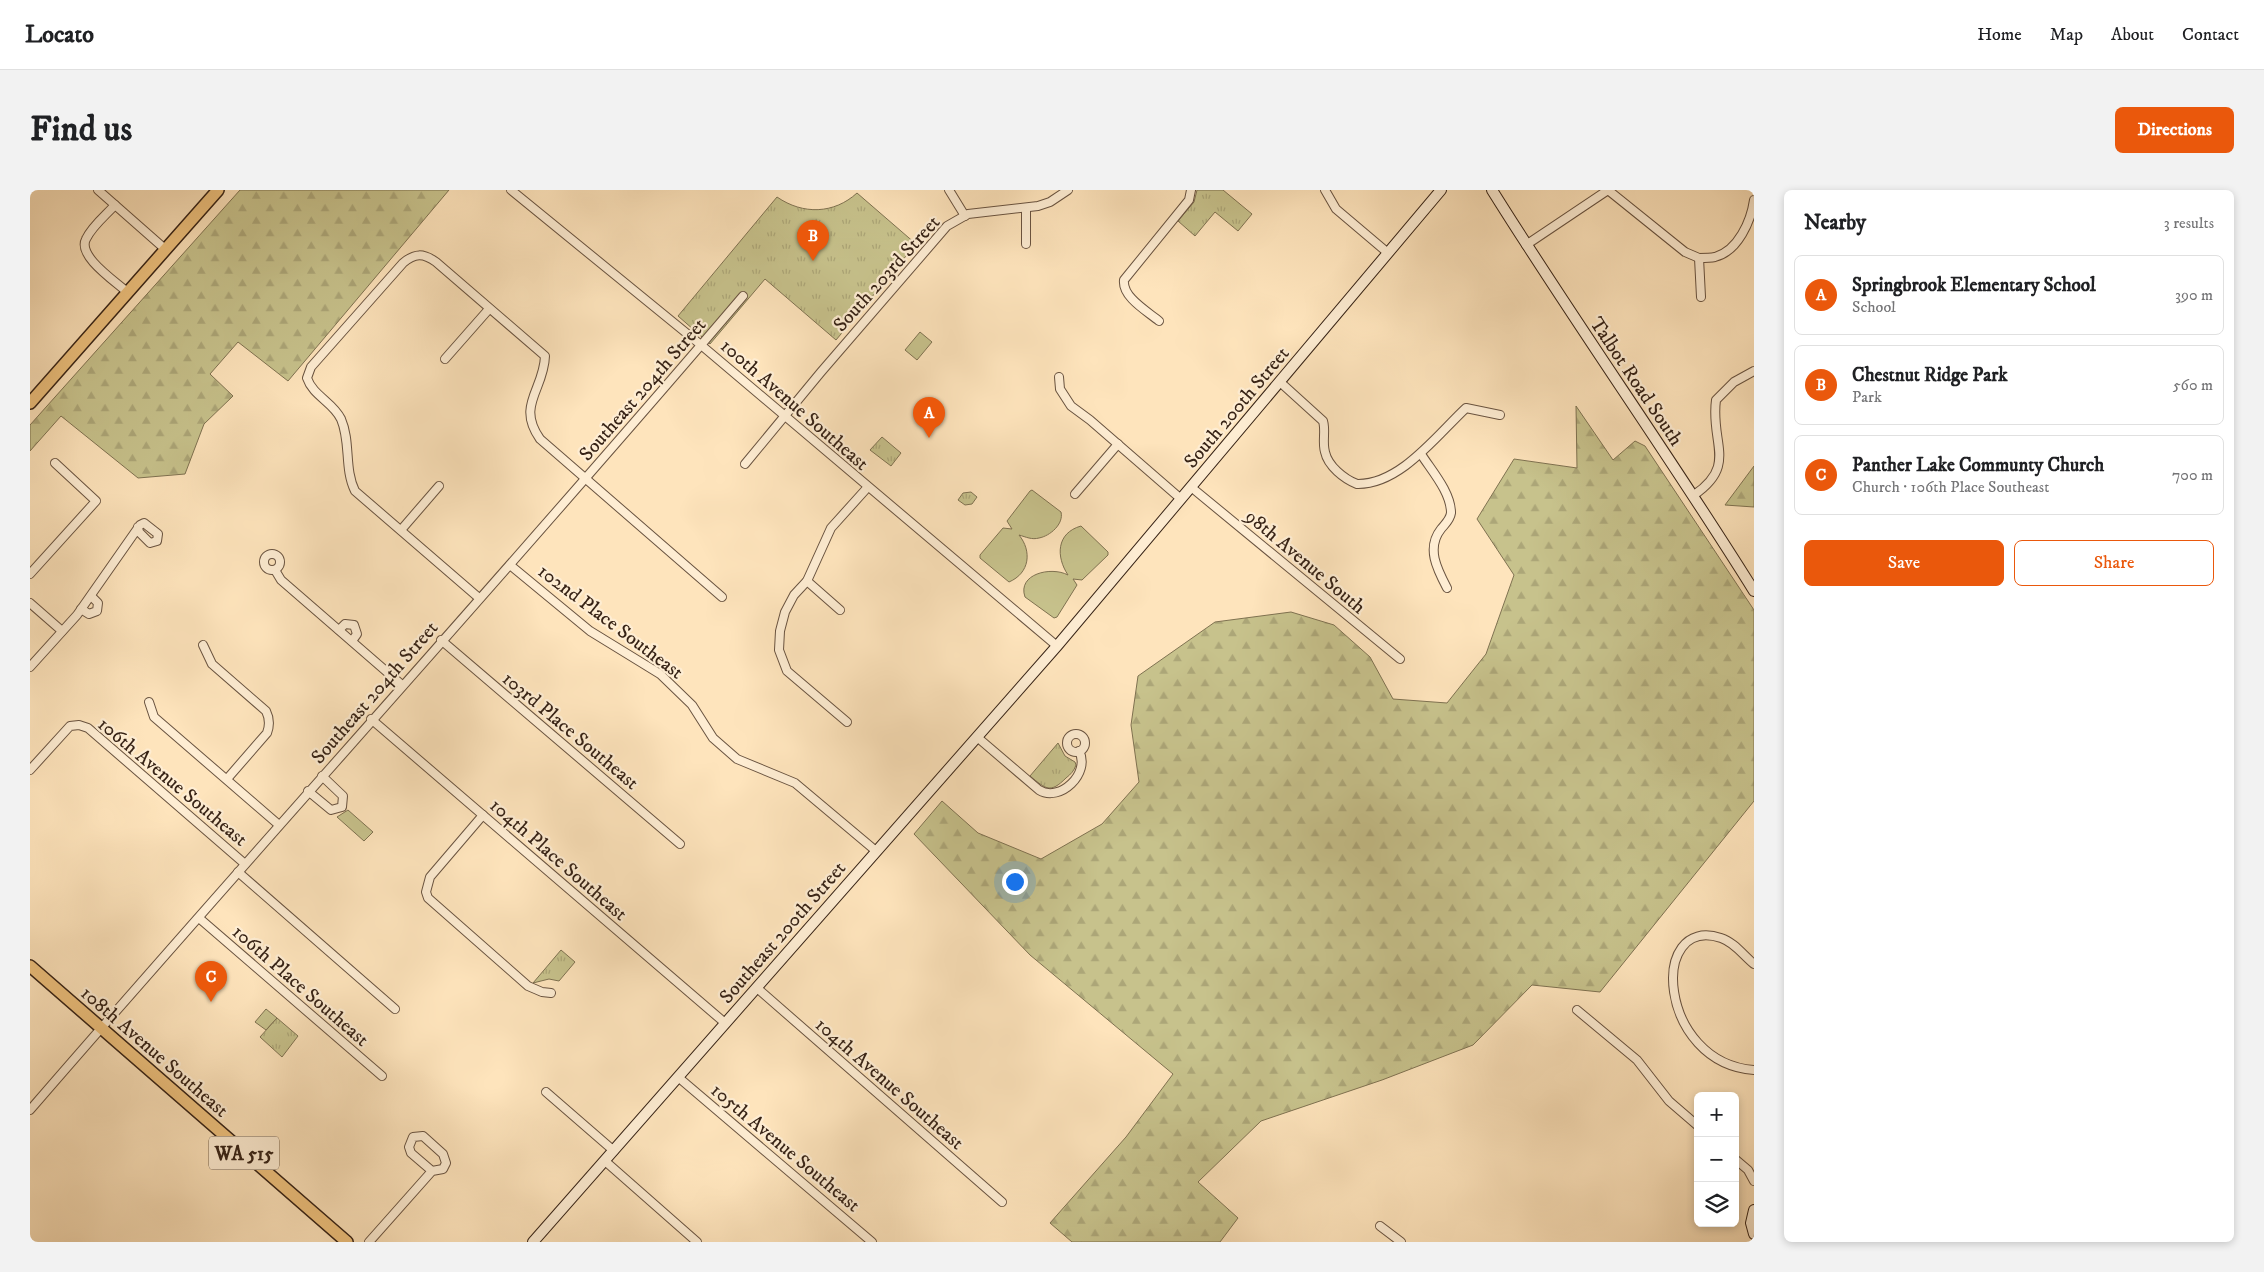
<!DOCTYPE html>
<html lang="en">
<head>
<meta charset="utf-8">
<style>
  :root { --surface:#fff; --page:#f2f2f2; --text:#202124; --muted:#757577; --line:#e0e0e0; --accent:#ea580c }
  body { margin:0; font-family:"IM FELL DW Pica",serif; background:var(--page); color:var(--text) }
  .controls { position:absolute; right:15px; bottom:15px; display:grid; overflow:hidden; border-radius:8px; box-shadow:0 2px 8px #0003 }
  .controls button { width:45px; height:45px; display:grid; place-items:center; padding:0; border:0; border-bottom:1px solid var(--line); background:var(--surface); color:var(--text); font:25px sans-serif }
  .you { position:absolute; left:984px; top:691px; width:18px; height:18px; margin:-12px; border:4px solid #fff; border-radius:50%; background:#1a73e8; box-shadow:0 0 0 8px #1a73e833 }
  .badge { display:grid; place-items:center; width:32px; height:32px; border-radius:50%; background:var(--accent); color:#fff; font-size:16px; font-weight:700 }
  .pin { position:absolute; translate:-50% -41px; filter:drop-shadow(0 1px 2px #0008) }
  .pin::after { content:''; position:absolute; top:26px; width:18px; height:15px; background:inherit; clip-path:polygon(0 0,100% 0,50% 100%) }
  .list { margin:0; padding:0; list-style:none }
  h2 { display:flex; justify-content:space-between; align-items:center; height:65px; margin:0; padding:0 20px; font-size:21px }
  h2 small { font-size:16px; font-weight:400; color:var(--muted) }
  .list li { display:grid; grid-template-columns:32px 1fr auto; gap:15px; align-items:center; box-sizing:border-box; height:80px; margin:0 10px 10px; padding:0 10px; border:1px solid var(--line); border-radius:8px }
  .list b { display:block; font-size:19px; white-space:nowrap }
  .list p { margin:0; font-size:16px; white-space:nowrap; color:var(--muted) }
  .list em { font-size:16px; font-style:normal; color:var(--muted) }
  .actions { display:flex; gap:10px; padding:15px 20px }
  .actions a { flex:1; padding:11px 0; border:1px solid var(--accent); border-radius:8px; text-align:center; font-size:18px; color:var(--accent) }
  .actions .main { background:var(--accent); color:#fff }
  .icon { flex:none; width:28px; height:28px; fill:none; stroke:currentColor; stroke-width:2; stroke-linecap:round; stroke-linejoin:round }
  .map { position:relative; flex:none; width:1724px; height:1052px; overflow:hidden; border-radius:8px }
  header { display:flex; align-items:center; gap:30px; box-sizing:border-box; height:70px; padding:0 25px; background:var(--surface); border-bottom:1px solid var(--line) }
  header strong { font-size:24px }
  nav { display:flex; gap:28px; margin-inline-start:auto; font-size:18px }
  .intro { display:flex; align-items:center; justify-content:space-between; box-sizing:border-box; height:120px; padding:0 30px }
  h1 { margin:0; font-size:35px }
  .button { padding:12px 22px; border-radius:8px; background:var(--accent); color:#fff; font-size:18px; font-weight:700 }
  main { display:flex; gap:30px; padding:0 30px }
  aside { flex:1; background:var(--surface); border-radius:8px; box-shadow:0 2px 8px #0003 }
  .map>svg:first-child { display:block }
  .green { fill:#c7c28c; stroke:#7f7251 }
  .forest { fill:url(#forest-firs); stroke:#7f7251 }
  .park { fill:url(#park-tufts); stroke:#7f7251 }
  .lines { fill:none; stroke-linecap:round; stroke-linejoin:round }
  .street-casing { stroke:#695340; stroke-width:10 }
  .secondary-casing { stroke:#372316; stroke-width:12 }
  .primary-casing { stroke:#372316; stroke-width:14 }
  .street { stroke:#feedd3; stroke-width:8 }
  .secondary { stroke:#feedd3; stroke-width:10 }
  .primary { stroke:#efc27e; stroke-width:11 }
  .labels { text-anchor:middle; stroke-width:4.5; stroke-linejoin:round; paint-order:stroke }
  .shield { fill:#feedd3; stroke:#73604f; stroke-width:1 }
  .shield-label { font-size:19px; font-weight:bold; fill:#372316 }
  .street-label { font-size:20px; fill:#372316; stroke:#feedd3 }
</style>
</head>
<body>
<header>
<strong>Locato</strong>
<nav><a>Home</a><a>Map</a><a>About</a><a>Contact</a></nav>
</header>
<div class="intro"><h1>Find us</h1><a class="button">Directions</a></div>
<main>
<div class="map">
<svg width="1724" height="1052" viewBox="0 0 1724 1052">
  <defs>
    <pattern id="forest-firs" width="22" height="20" patternUnits="userSpaceOnUse" patternTransform="scale(1.25)"><rect width="22" height="20" fill="#c7c28c"/><path d="M5 1l3.5 6h-7zM16 11l3.5 6h-7z" fill="#aca678"/></pattern>
    <pattern id="park-tufts" width="24" height="20" patternUnits="userSpaceOnUse" patternTransform="scale(1.25)"><rect width="24" height="20" fill="#c7c28c"/><path d="M3 7l-1-3M5 7V3M7 7l1-3M15 17l-1-3M17 17v-4M19 17l1-3" fill="none" stroke="#aca678"/></pattern>
  </defs>
  <rect width="100%" height="100%" fill="#fee4bc"/>
  <filter id="stains"><feTurbulence type="fractalNoise" baseFrequency=".004" numOctaves="4"/><feColorMatrix values="0 0 0 0 .2 0 0 0 0 .09 0 0 0 0 .02 0 0 0 .5 -.17"/></filter>
  <radialGradient id="worn" r=".72"><stop offset=".6" stop-color="#630" stop-opacity="0"/><stop offset="1" stop-color="#630" stop-opacity=".3"/></radialGradient>
  <g class="green">
    <polygon points="890,142 902,152 887,170 875,160"/>
    <path d="M1002 300 1031 322C1034 334 1020 346 1009 348 1002 350 996 347 989 345 1002 361 1000 383 979 392L950 368V365L973 338 982 339 977 331 1000 301Z"/>
    <path d="M1051 336 1078 362V365L1052 390 1043 389 1047 395 1027 427 1024 428 995 407C987 384 1021 376 1038 385 1026 367 1026 343 1051 336Z"/>
    <polygon points="236,819 247,828 236,840 225,832"/>
  </g>
  <g class="forest">
    <polygon points="210,0 419,0 258,191 208,152 180,184 203,206 174,234 155,284 108,288 31,226 0,261 0,235"/>
    <polygon points="1546,216 1583,270 1605,251 1615,256 1724,420 1724,611 1570,802 1502,795 1443,855 1352,890 1231,931 1168,992 1208,1028 1190,1052 1042,1052 1020,1033 1096,947 1143,884 1000,765 884,644 912,611 948,643 1011,669 1072,634 1109,592 1101,535 1108,486 1185,432 1261,422 1304,435 1340,467 1363,509 1417,513 1456,464 1484,385 1447,329 1484,269 1547,278"/>
    <polygon points="1724,276 1724,317 1695,315"/>
  </g>
  <g class="park">
    <polygon points="1167,0 1193,0 1222,24 1208,41 1185,22 1165,46 1148,31 1164,12"/>
    <path d="M827 3 886 54 806 150 735 89 680 154 648 126 747 7C773 25 804 24 827 3Z"/>
    <polygon points="852,247 871,263 861,276 840,260"/>
    <polygon points="941,302 947,307 942,314 935,315 928,310 933,303"/>
    <path d="M1028 553 1035 566 1045 572 1046 575C1044 581 1041 584 1036 588 1020 604 1016 599 1000 586Z"/>
    <polygon points="318,620 343,642 334,651 307,627"/>
    <polygon points="531,760 545,772 529,791 519,789 503,793"/>
    <polygon points="247,828 268,846 252,867 230,847"/>
  </g>
  <g class="lines">
    <defs>
      <g id="street">
        <polyline points="68,0 135,59"/>
        <polyline points="481,0 671,155 1027,456"/>
        <polyline points="919,0 935,26"/>
        <polyline points="1295,0 1306,19 1358,63"/>
        <path d="M85 15C76 25 62 36 56 49 47 66 85 91 97 102"/>
        <polyline points="996,54 996,18"/>
        <polyline points="1496,55 1578,0 1655,62 1669,68"/>
        <path d="M1671 107 1669 68C1674 68 1680 68 1685 67 1708 61 1721 31 1724 10"/>
        <path d="M1129 131C1117 121 1092 107 1094 90L1159 10 1161 0"/>
        <polyline points="415,169 459,119"/>
        <polyline points="1029,187 1030,199 1041,216 1060,230 1151,309"/>
        <path d="M1250 192 1293 231C1296 241 1292 251 1295 262 1298 276 1314 289 1327 294 1370 295 1407 245 1436 218L1470 225"/>
        <path d="M1391 264C1401 280 1421 302 1421 323 1420 330 1415 334 1411 339 1396 358 1407 379 1417 398"/>
        <polyline points="715,274 791,182 917,36 938,24 1008,16 1020,12 1038,0"/>
        <polyline points="1161,297 1370,469"/>
        <polyline points="1045,304 1088,254"/>
        <path d="M1664 305C1708 275 1680 253 1686 210L1704 192 1724 181"/>
        <polyline points="371,340 409,296"/>
        <circle cx="242" cy="372" r="8"/>
        <polyline points="480,375 560,441 630,484 662,515 683,548 707,569 765,593 846,661"/>
        <polyline points="245,380 251,390 372,495"/>
        <polyline points="0,384 66,311 25,273"/>
        <polyline points="777,391 810,420"/>
        <path d="M449 408 325 301C314 279 321 252 311 229 303 212 283 206 277 188L281 177 373 73C385 63 393 63 406 72L515 166C514 200 486 215 510 249L692 407"/>
        <polyline points="0,413 32,441"/>
        <polyline points="51,419 59,424 67,421 68,413 61,406"/>
        <polyline points="309,440 315,434 324,435 327,444 322,451"/>
        <polyline points="411,450 650,654"/>
        <path d="M173 455 182 474 236 521C240 529 240 535 237 543L197 589"/>
        <polyline points="0,477 47,425 110,335 114,333 128,344 127,351 120,353 109,342 108,337"/>
        <polyline points="119,512 124,527 249,635"/>
        <polyline points="341,529 695,833"/>
        <polyline points="817,532 757,481 749,460 750,441 755,422 764,405 777,391 801,338 837,298"/>
        <circle cx="1046" cy="553" r="9"/>
        <path d="M947 547 1009 600C1030 613 1061 583 1049 561"/>
        <polyline points="0,580 40,536 49,535 58,538 215,674"/>
        <polyline points="278,601 301,620 312,617 313,606 292,586"/>
        <polyline points="453,625 400,687 396,702 398,708 498,796 512,802 521,803"/>
        <polyline points="208,682 365,819"/>
        <polyline points="169,728 352,886"/>
        <path d="M1724 774C1714 766 1704 752 1691 748 1618 724 1628 873 1724 880"/>
        <polyline points="727,798 972,1012"/>
        <polyline points="1547,820 1607,870 1639,911 1668,936"/>
        <polyline points="648,887 842,1052"/>
        <polyline points="516,902 584,961"/>
        <path d="M0 920C236 647 479 381 713 106"/>
        <polyline points="1705,969 1718,980 1724,991"/>
        <polyline points="575,971 667,1052"/>
        <polyline points="1350,1036 1371,1052"/>
        <polyline points="339,1052 402,981 413,979 416,973 413,964 393,946 383,947 379,957 381,963 402,981"/>
      </g>
      <g id="secondary">
        <path d="M1462 0C1547 136 1640 266 1724 401"/>
        <polyline points="1724,1020 1721,1033 1724,1044"/>
        <polyline points="503,1052 1027,456 1411,0"/>
      </g>
      <g id="primary">
        <polyline points="0,213 188,0"/>
        <polyline points="0,776 317,1052"/>
      </g>
    </defs>
    <use href="#street" class="street-casing"/>
    <use href="#secondary" class="secondary-casing"/>
    <use href="#primary" class="primary-casing"/>
    <use href="#street" class="street"/>
    <use href="#secondary" class="secondary"/>
    <use href="#primary" class="primary"/>
  </g>
  <g class="labels">
    <rect class="shield" x="179" y="946.5" width="70" height="33" rx="4"/>
    <g class="shield-label">
      <text x="214" y="970">WA 515</text>
    </g>
    <g class="street-label">
      <text transform="translate(856 83) rotate(-48)" y="7">South 203rd Street</text>
      <text transform="translate(1607 191) rotate(56)" y="7">Talbot Road South</text>
      <text transform="translate(612 199) rotate(-49)" y="7">Southeast 204th Street</text>
      <text transform="translate(765 214) rotate(41)" y="7">100th Avenue Southeast</text>
      <text transform="translate(1206 217) rotate(-50)" y="7">South 200th Street</text>
      <text transform="translate(1276 371) rotate(40)" y="7">98th Avenue South</text>
      <text transform="translate(581 431) rotate(37)" y="7">102nd Place Southeast</text>
      <text transform="translate(344 502) rotate(-49)" y="7">Southeast 204th Street</text>
      <text transform="translate(541 540) rotate(40)" y="7">103rd Place Southeast</text>
      <text transform="translate(143 591) rotate(40)" y="7">106th Avenue Southeast</text>
      <text transform="translate(529 669) rotate(41)" y="7">104th Place Southeast</text>
      <text transform="translate(752 742) rotate(-49)" y="7">Southeast 200th Street</text>
      <text transform="translate(271 795) rotate(41)" y="7">106th Place Southeast</text>
      <text transform="translate(125 861) rotate(41)" y="7">108th Avenue Southeast</text>
      <text transform="translate(860 893) rotate(41)" y="7">104th Avenue Southeast</text>
      <text transform="translate(756 957) rotate(40)" y="7">105th Avenue Southeast</text>
    </g>
  </g>
  <rect width="100%" height="100%" filter="url(#stains)"/>
  <rect width="100%" height="100%" fill="url(#worn)"/>
</svg>
<div class="controls">
<button>+</button>
<button>−</button>
<button><svg class="icon" aria-label="layers" viewBox="0 0 24 24"><path d="M12 4l9 5-9 5-9-5zM3 14l9 5 9-5"/></svg></button>
</div>
<div class="you"></div>
<div class="pin badge" style="left:899px;top:248px">A</div>
<div class="pin badge" style="left:783px;top:71px">B</div>
<div class="pin badge" style="left:181px;top:812px">C</div>
</div>
<aside>
<h2>Nearby<small>3 results</small></h2>
<ul class="list">
<li><span class="badge">A</span><div><b>Springbrook Elementary School</b><p>School</p></div><em>390 m</em></li>
<li><span class="badge">B</span><div><b>Chestnut Ridge Park</b><p>Park</p></div><em>560 m</em></li>
<li><span class="badge">C</span><div><b>Panther Lake Communty Church</b><p>Church · 106th Place Southeast</p></div><em>700 m</em></li>
</ul>
<div class="actions"><a class="main">Save</a><a>Share</a></div>
</aside>
</main>
</body>
</html>
